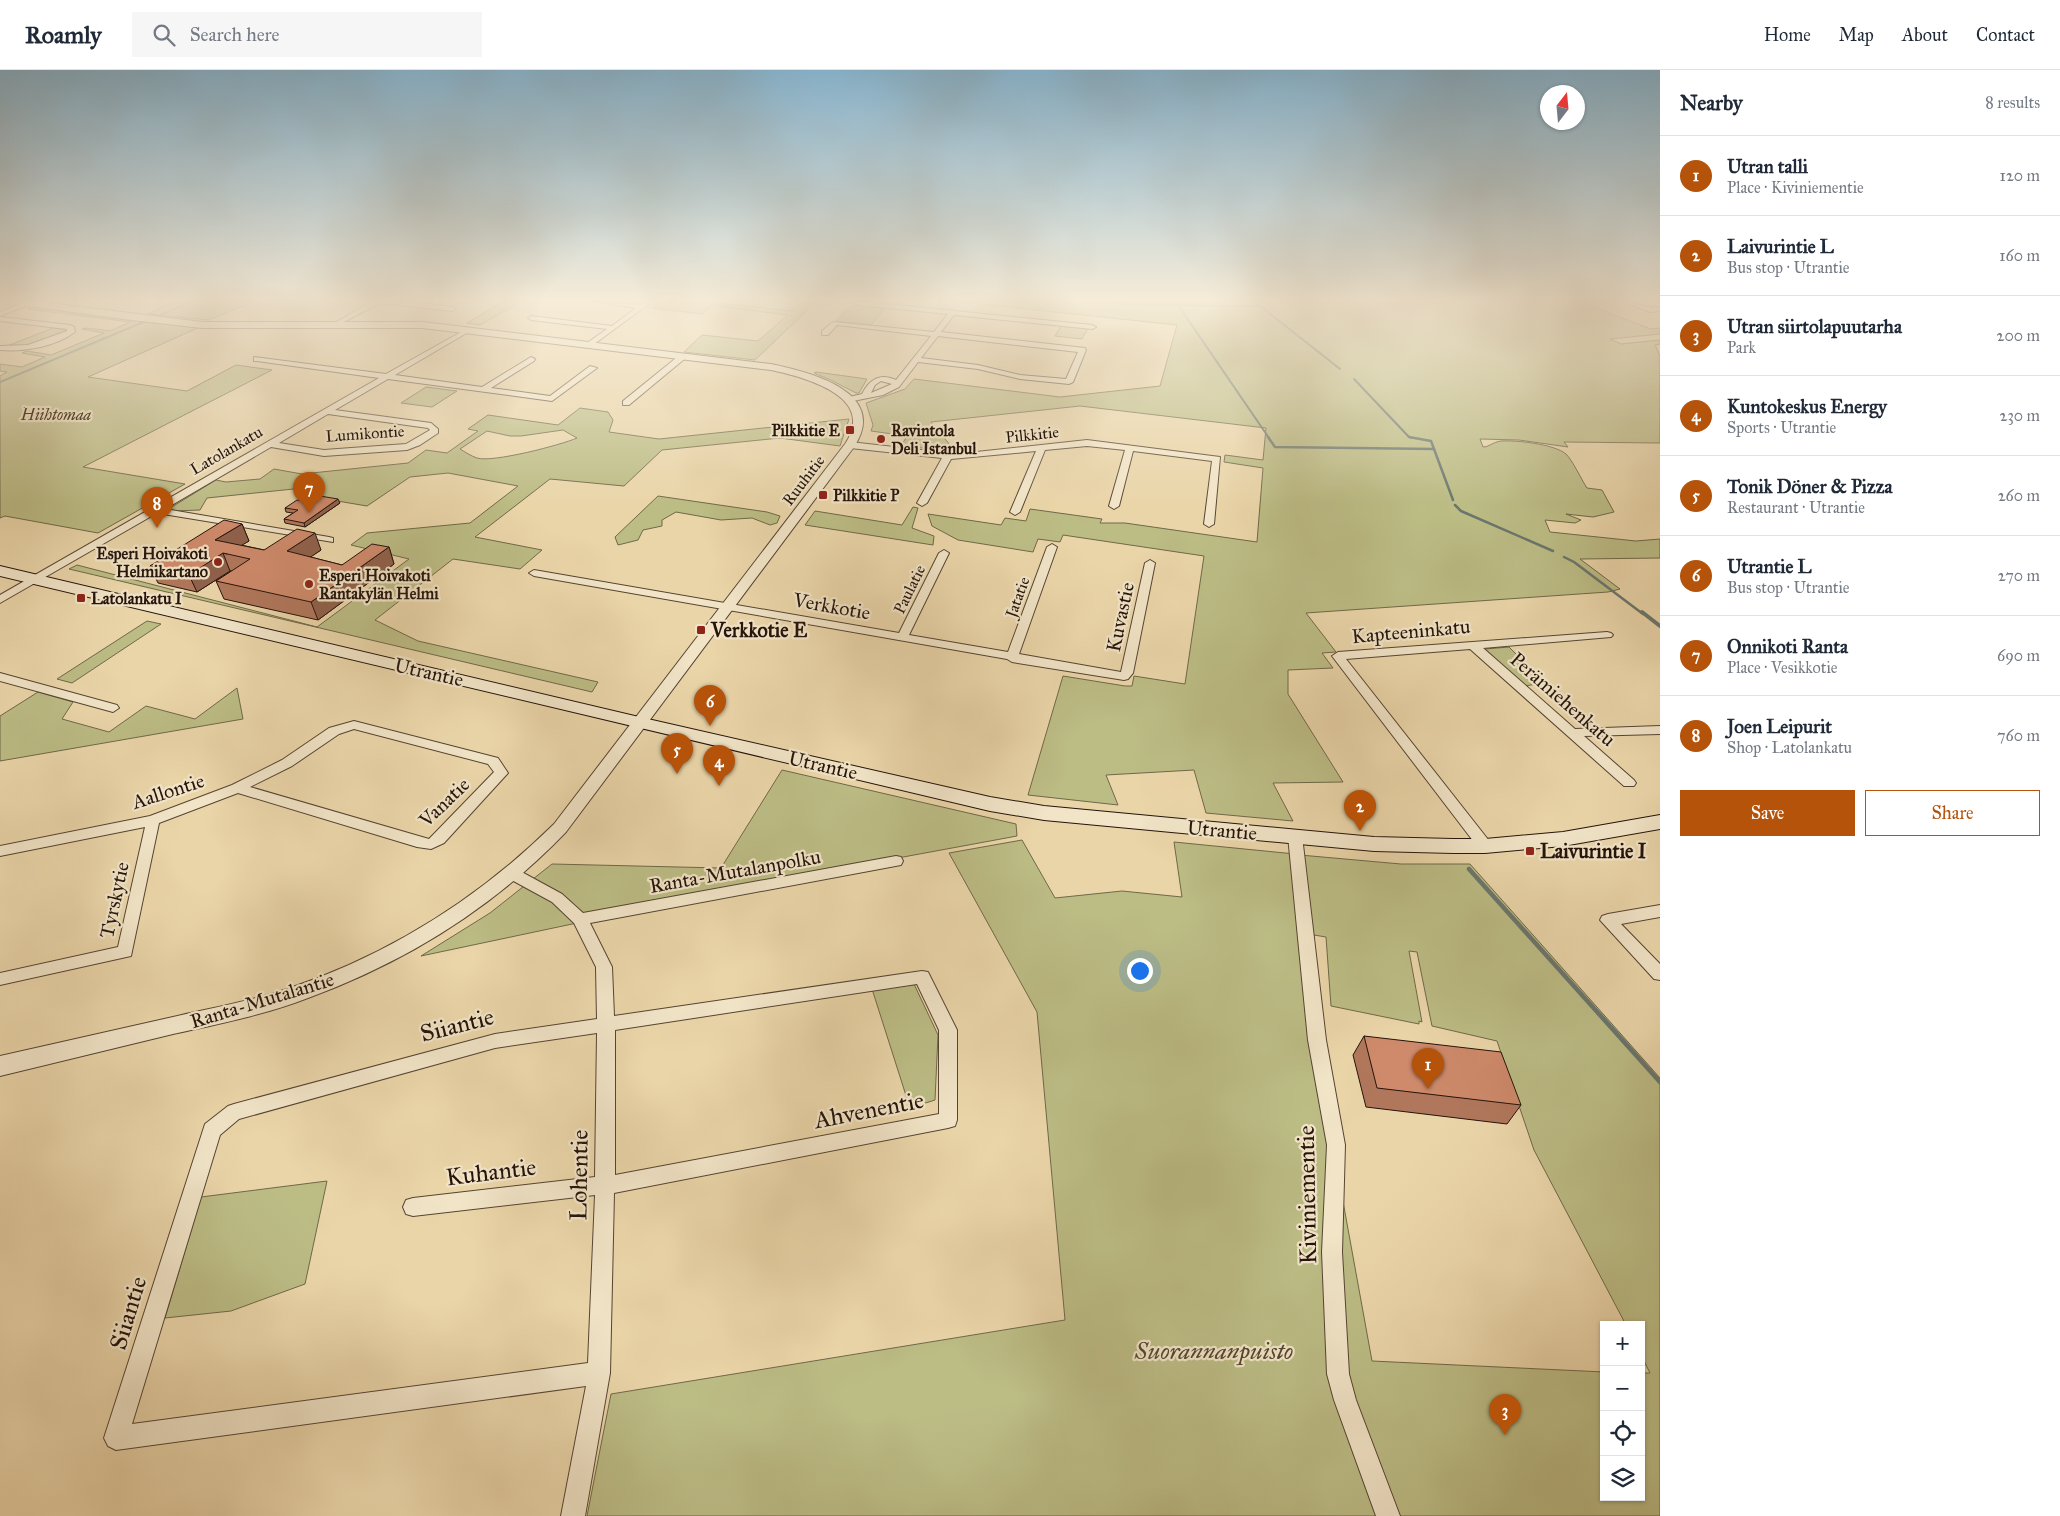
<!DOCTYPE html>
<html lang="en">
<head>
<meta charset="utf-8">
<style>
  :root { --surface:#fff; --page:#f6f6f7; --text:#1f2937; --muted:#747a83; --line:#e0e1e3; --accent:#b45309 }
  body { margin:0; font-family:"IM FELL Great Primer",serif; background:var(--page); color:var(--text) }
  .controls { position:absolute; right:15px; bottom:15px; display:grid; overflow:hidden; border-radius:0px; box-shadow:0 1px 4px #0004 }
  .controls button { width:45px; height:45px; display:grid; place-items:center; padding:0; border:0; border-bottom:1px solid var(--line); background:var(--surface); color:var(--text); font:25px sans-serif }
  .compass { position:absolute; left:1540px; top:15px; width:45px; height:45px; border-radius:50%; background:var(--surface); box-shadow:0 1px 4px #0004; rotate:16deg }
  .you { position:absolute; left:1139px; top:900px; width:18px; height:18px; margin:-12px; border:4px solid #fff; border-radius:50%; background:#1a73e8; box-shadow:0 0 0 8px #1a73e833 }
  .badge { display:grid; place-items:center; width:32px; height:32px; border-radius:50%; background:var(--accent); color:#fff; font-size:16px; font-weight:700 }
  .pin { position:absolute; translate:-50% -41px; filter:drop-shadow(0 1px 2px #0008) }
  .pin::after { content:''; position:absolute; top:26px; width:18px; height:15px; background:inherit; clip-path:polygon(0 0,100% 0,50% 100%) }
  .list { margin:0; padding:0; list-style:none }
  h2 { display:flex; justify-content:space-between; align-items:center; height:65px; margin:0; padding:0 20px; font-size:21px }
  h2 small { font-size:16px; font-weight:400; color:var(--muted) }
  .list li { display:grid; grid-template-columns:32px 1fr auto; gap:15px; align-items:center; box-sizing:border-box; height:80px; padding:0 20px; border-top:1px solid var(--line) }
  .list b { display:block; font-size:19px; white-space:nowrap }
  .list p { margin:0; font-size:16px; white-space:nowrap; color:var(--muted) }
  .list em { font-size:16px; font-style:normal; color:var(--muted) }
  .actions { display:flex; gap:10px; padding:15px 20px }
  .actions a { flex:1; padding:11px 0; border:1px solid var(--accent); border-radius:0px; text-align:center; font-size:18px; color:var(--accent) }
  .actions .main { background:var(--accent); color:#fff }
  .icon { flex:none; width:28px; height:28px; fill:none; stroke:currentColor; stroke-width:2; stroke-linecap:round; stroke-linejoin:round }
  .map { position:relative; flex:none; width:1660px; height:1446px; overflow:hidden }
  header { display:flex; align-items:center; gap:30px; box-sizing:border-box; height:70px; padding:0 25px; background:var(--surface); border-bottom:1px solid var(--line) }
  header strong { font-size:24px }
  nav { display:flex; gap:28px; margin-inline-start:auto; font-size:18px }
  .search { width:350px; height:45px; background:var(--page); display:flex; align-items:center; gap:12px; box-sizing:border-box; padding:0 18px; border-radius:0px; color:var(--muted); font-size:19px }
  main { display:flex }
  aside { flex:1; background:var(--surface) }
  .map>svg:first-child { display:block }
  .green { fill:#bcbc85; stroke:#706848; fill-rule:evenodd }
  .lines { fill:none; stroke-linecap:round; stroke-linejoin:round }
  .stream-far3 { stroke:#6a766d; stroke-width:2 }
  .stream-far2 { stroke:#6a766d; stroke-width:2.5 }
  .stream-far1 { stroke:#6a766d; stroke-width:4 }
  .stream { stroke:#6a766d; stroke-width:4.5 }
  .minor-casing { stroke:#564432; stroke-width:2 }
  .tertiary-casing { stroke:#564432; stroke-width:2 }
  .secondary-casing { stroke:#25130b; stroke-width:2 }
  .minor { fill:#f1e4c7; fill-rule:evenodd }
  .tertiary { fill:#f1e4c7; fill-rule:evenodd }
  .secondary { fill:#f1e4c7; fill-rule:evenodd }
  .wall { fill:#b1775c; stroke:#25130b }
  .shaded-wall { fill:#90614b; stroke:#25130b }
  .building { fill:#ce8a6b; stroke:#25130b }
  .poi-dot { fill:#8f2418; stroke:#f1e4c7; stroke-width:2 }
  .labels { text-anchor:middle; stroke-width:4.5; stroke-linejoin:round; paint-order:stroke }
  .far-park-label { font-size:16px; font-style:italic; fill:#524630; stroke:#f1e4c7 }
  .far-poi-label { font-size:16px; font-weight:bold; fill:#25130b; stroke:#f1e4c7; text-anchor:start }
  .far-street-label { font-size:16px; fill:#25130b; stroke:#f1e4c7 }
  .street-label { font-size:20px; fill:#25130b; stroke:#f1e4c7 }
  .poi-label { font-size:20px; font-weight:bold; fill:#25130b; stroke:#f1e4c7; text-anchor:start }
  .near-street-label { font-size:24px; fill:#25130b; stroke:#f1e4c7 }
  .near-park-label { font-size:24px; font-style:italic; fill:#524630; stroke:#f1e4c7 }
</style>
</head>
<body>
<header>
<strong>Roamly</strong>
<div class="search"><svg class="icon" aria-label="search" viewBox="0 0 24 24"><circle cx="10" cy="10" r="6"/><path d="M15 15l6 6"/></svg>Search here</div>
<nav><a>Home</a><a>Map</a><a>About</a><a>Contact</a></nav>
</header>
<main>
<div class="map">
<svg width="1660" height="1446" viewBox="0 0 1660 1446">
  <rect width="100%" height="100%" fill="#ead5a9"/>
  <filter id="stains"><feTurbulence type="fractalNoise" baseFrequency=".004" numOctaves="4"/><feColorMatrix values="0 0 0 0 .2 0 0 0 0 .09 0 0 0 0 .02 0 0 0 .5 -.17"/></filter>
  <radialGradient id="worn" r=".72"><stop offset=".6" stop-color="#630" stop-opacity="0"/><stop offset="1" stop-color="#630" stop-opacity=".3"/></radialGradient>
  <g class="green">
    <polygon points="177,231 255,231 209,250 147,244"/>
    <polygon points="504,231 522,231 480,255 467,253"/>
    <polygon points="663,231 715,233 702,244 653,238"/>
    <polygon points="802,231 817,231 755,290 684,282 702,265 758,271 788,245 716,236 720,233 791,241"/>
    <path d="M951 231H1578L1651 259 1660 258V264L1610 269 1621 274 1660 270V274L1655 275 1660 286V373L1564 372 1568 377 1519 370 1480 369 1483 377C1489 377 1493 372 1501 371 1516 370 1554 374 1566 384 1573 391 1581 409 1587 418L1602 420 1614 442 1593 447 1566 444 1581 450 1575 453 1545 450 1550 462 1636 471 1660 469V488L1580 489 1620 519 1608 522 1306 543 1336 582 1322 583 1333 598 1288 600V624L1343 712 1273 713 1293 751 1206 743 1194 700 1106 705 1118 735 1028 725 1063 606 1125 616H1132L1134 606 1185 614 1204 486 1063 465 1060 472 1038 469 1033 482 958 470 932 456 928 444 1001 455 1005 448 1026 451 1030 439 1102 449 1100 453H1125L1257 472 1263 398 1224 392 1225 385 1263 390 1266 358 1080 336 931 352 955 381 901 376 907 366 871 361 873 355 866 333 905 319 914 309 1060 327 1160 316 1177 255Z"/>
    <polygon points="859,235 885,238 871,255 836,251 849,237"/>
    <polygon points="32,237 200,257 88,307 187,321 236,295 272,300 83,397 185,414 98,463 5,446 0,448 0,306 7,302 0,301 0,294 22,297 45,287 22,283 27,281 51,285 104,263 82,259 87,258 110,261 130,252 28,239"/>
    <polygon points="1061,256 1088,258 1082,269 1055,266"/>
    <polygon points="53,258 68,260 23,278 7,276"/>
    <polygon points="816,302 867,309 859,323 856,323 831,310 814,303"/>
    <polygon points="426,317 457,321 432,337 401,333"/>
    <path d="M580 338 608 342 613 350 609 362 659 369 849 349 840 376 780 368 662 380 624 416 550 409 475 467 542 480 520 499 453 489 375 550 418 571 598 612 592 622 69 499 77 495 317 557 409 489 351 475 367 463 470 453 518 416 448 403 410 407 367 436 296 424 303 418 207 428 200 440 173 441 170 438 216 410 226 412 260 409 274 399 302 404 408 393 426 380 447 383 478 361 468 359 488 345 558 355ZM563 360 577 368C561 375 492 393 477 388 471 386 465 382 460 379L487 361 510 366H521Z"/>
    <polygon points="658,426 767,442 780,446 777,453 770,455 752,448 721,450 676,442 662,450 662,456 643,460 638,470 618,475 615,467"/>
    <polygon points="913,437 918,438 912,458 934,466 933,475 805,455 815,441 902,455"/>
    <polygon points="147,551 161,554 72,613 57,609"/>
    <polygon points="1509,577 1545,613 1524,616 1485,579"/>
    <polygon points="237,618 243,649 0,691 0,646 38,622 73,632 62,649 109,662 146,636 195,649"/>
    <polygon points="782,700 1016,754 1017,766 600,843 577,853 421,886 490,843 552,794 721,798"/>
    <polygon points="1022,770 1055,828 1122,821 1182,827 1174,772 1295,784 1332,1071 1372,1291 1604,1302 1604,1427 1641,1427 1641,1303 1650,1303 1641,1285 1641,1255 1626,1255 1534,1080 1497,971 1432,956 1417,882 1409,881 1422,952 1419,951 1419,954 1331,936 1326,867 1308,864 1300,785 1401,794 1470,794 1660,1008 1660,1446 587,1446 611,1324 1065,1250 1037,942 949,783"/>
    <polygon points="914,914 938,965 935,1030 910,1038 872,919"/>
    <polygon points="327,1111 305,1214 231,1241 165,1248 201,1127"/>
  </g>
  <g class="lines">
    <g class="stream-far3">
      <polyline points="1105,231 1133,235 1258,236"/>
      <polyline points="1254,231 1340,299"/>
      <polyline points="1178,235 1269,368"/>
      <polyline points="158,246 193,231"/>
      <polyline points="1354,309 1409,367 1413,368"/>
      <polyline points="0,312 146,251"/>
    </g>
    <g class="stream-far2">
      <polyline points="1268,367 1275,377 1434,379"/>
      <polyline points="1409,367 1431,371 1453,430"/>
      <polyline points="1455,435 1461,441 1553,481"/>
      <polyline points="1564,487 1574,492 1643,544"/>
    </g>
    <polyline class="stream-far1" points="1642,542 1660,556"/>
    <polyline class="stream" points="1469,799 1660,1012"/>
    <defs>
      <g id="minor">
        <polygon points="28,231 38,231 0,246 0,242"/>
        <polygon points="373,231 401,231 453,237 456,239 453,241 380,233 338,255 333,254"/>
        <polygon points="592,231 641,235 645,231 653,231 590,277 587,277 587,273 607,259 531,250 528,248 531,246 612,256 636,238"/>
        <path d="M857 231 1092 255 1096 257 1092 259 954 245 941 262 1085 278 1086 280 1073 312 1069 314 1020 309 978 299 918 292 899 317 883 325 848 332H845V328L862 324C870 309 880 303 896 310L931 266 837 255 828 265H822V261L833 252 934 262 948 244 858 235 855 233ZM938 266 1078 282 1066 309 1020 305 978 295 921 288ZM881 311 892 314 871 323 875 315Z"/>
        <path d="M1622 231C1635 231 1647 240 1660 237V241L1650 242Z"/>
        <path d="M0 247 70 255 74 257 75 262C55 277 24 282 0 280V276L28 275 67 261V259L0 251Z"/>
        <path d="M468 258 470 259V261L395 305 482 317 531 287 535 289 534 291 491 318 550 326 590 296 597 298 552 331 388 309 335 340 431 353 438 359V363L420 375 407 380 324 386 271 377 165 439 329 467 333 468V472L157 443 0 533V525L379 308 257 291H254V287L386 304ZM328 344 428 358 430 360 406 374 324 380 279 373Z"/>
        <polygon points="681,284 688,286 629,335 623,335 623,331"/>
        <polygon points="1087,370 1220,387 1214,454 1209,457 1204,454 1212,391 1133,381 1119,436 1114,439 1109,436 1125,380 1087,376 1045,380 1020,442 1015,445 1010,442 1036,381 951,389 927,433 922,436 917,433 942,388 850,378 846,375 850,372 948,383 976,382"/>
        <polygon points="1052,474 1057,477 1019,584 1121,602 1145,493 1150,490 1155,493 1133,603 1128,609 1124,610 1012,592 1007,589 534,506 529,503 534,500 899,563 939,483 944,480 949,483 909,565 1008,582 1047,477"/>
        <polygon points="1607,562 1611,563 1613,565 1611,567 1483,578 1575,659 1660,656 1660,664 1584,666 1634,710 1636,713 1634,716 1624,716 1470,579 1346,589 1490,772 1492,776 1490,780 1480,780 1332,586 1338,582"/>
        <polygon points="0,603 117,635 119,638 113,642 0,611"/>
        <path d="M354 651 498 688 508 703 444 773 431 779 417 777 238 723 159 753 131 886 0 915V903L118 877 145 757 0 786V776L150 746 232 715 282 690 329 658ZM354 659 488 694 494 702 429 769 250 717 292 696 339 664Z"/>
        <polygon points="1295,761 1300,763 1302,766 1326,970 1345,1075 1342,1182 1349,1304 1356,1330 1400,1446 1376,1446 1334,1330 1327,1304 1322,1182 1327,1075 1308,970 1288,766 1290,763"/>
        <path d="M896 786 901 787 903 791 901 795 590 853 612 897 614 946 922 901 928 902 957 960V1050L955 1056 948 1058 614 1123 610 1303 585 1446H561L586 1316 116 1380 108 1376 104 1368 205 1054 228 1036 234 1034 495 964 597 949 596 897 574 853 552 832 508 808 506 804 508 800 513 799 518 800 562 824 583 843ZM917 914 939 960V1044L615 1105V960ZM597 963 595 1107 413 1128 406 1130 403 1137 406 1144 413 1146 595 1125 588 1293 132 1354 220 1065 239 1049 495 978Z"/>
        <polygon points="1660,835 1660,847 1621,854 1660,894 1660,910 1654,909 1600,850 1602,846 1608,844"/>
      </g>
      <path id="tertiary" d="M9 231H33L202 252H422L771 294C810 302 890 322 854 377L566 762C493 838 406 892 308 928 264 945 218 954 173 964 115 978 58 992 0 1006V986C58 973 115 960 173 947 212 938 252 931 290 918 390 884 479 828 554 754L845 374C849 368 853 360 853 353 856 320 795 305 771 300L422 258H202L131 250 13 234Z"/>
      <polygon id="secondary" points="0,496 639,647 990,727 1044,736 1374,767 1453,769 1485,769 1563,762 1660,745 1660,759 1563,776 1485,783 1453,783 1374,781 1044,750 990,741 0,506"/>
    </defs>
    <use href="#minor" class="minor-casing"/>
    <use href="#tertiary" class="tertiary-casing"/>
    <use href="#secondary" class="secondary-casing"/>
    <use href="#minor" class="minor"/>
    <use href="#tertiary" class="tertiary"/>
    <use href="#secondary" class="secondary"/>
  </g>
  <g class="wall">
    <polygon points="311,432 340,433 305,457 285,453 284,449 293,443 286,442 285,438"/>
    <polygon points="242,454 249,471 241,475 264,480 321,480 310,487 342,495 389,477 394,494 318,550 224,529 216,511 232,501 230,501 197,522 158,513 150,496"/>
    <polygon points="1364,966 1521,1035 1507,1054 1366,1037 1353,985"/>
  </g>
  <g class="shaded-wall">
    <polygon points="338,429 340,433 305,457 304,453"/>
    <polygon points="242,454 249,471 227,484 223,483 230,501 197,522 189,505 215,470"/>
    <polygon points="315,463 321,480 293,499 287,481"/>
    <polygon points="389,477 394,494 318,550 311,532"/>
  </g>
  <g class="building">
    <polygon points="320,426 338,429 304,453 284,449 298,440 285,438 297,430 311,432"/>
    <polygon points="224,450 242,454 215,470 264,480 297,459 315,463 287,481 342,495 372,474 389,477 311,532 216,511 250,489 223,483 189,505 150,496"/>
    <polygon points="1364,966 1501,982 1521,1035 1377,1018"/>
  </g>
  <linearGradient id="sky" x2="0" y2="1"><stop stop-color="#88b6d1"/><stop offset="0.53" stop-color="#f6ecd8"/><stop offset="1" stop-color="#f6ecd8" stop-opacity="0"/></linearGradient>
  <rect width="1660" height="434" fill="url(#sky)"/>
  <g class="poi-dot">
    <rect x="845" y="355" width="10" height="10" rx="2.5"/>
    <circle cx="881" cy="369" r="5"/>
    <rect x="818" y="420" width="10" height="10" rx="2.5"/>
    <circle cx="218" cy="492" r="5"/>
    <circle cx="309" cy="514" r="5"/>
    <rect x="76" y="523" width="10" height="10" rx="2.5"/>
    <rect x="696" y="555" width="10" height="10" rx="2.5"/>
    <rect x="1525" y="776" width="10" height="10" rx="2.5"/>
  </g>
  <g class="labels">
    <g class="far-park-label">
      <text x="56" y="350">Hiihtomaa</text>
    </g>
    <g class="far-poi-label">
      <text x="840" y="366" text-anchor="end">Pilkkitie E</text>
      <text x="891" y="366">Ravintola<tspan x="891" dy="18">Deli Istanbul</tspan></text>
      <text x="833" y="431">Pilkkitie P</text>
      <text x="208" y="489" text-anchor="end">Esperi Hoivakoti<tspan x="208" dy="18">Helmikartano</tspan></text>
      <text x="319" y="511">Esperi Hoivakoti<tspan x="319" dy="18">Rantakylän Helmi</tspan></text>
      <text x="91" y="534">Latolankatu I</text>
    </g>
    <g class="far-street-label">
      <text transform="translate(365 363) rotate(-4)" y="6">Lumikontie</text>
      <text transform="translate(1032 364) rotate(-6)" y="6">Pilkkitie</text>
      <text transform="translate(226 380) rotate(-30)" y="6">Latolankatu</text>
      <text transform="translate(803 410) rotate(-53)" y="6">Ruuhitie</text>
      <text transform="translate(909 519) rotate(-64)" y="6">Paulatie</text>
      <text transform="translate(1017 527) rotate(-70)" y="6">Jatatie</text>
    </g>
    <g class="street-label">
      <text transform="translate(832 536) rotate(10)" y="7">Verkkotie</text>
      <text transform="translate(1120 547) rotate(-78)" y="7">Kuvastie</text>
      <text transform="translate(1411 561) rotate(-5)" y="7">Kapteeninkatu</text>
      <text transform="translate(429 602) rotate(13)" y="7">Utrantie</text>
      <text transform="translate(1563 629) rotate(41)" y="7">Perämiehenkatu</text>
      <text transform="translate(823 695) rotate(13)" y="7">Utrantie</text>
      <text transform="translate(168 721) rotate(-18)" y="7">Aallontie</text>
      <text transform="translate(444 732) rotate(-44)" y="7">Vanatie</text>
      <text transform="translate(1222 760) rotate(5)" y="7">Utrantie</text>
      <text transform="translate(735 801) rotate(-10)" y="7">Ranta-Mutalanpolku</text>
      <text transform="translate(114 830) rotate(-78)" y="7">Tyrskytie</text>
      <text transform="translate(262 930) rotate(-17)" y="7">Ranta-Mutalantie</text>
    </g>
    <g class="poi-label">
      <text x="711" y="567">Verkkotie E</text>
      <text x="1540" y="788">Laivurintie I</text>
    </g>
    <g class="near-street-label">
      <text transform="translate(457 955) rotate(-14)" y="8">Siiantie</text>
      <text transform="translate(869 1040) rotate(-11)" y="8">Ahvenentie</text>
      <text transform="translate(491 1102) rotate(-7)" y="8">Kuhantie</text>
      <text transform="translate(579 1105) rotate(-89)" y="8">Lohentie</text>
      <text transform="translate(1307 1125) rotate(-91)" y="8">Kiviniementie</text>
      <text transform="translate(128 1243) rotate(-73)" y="8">Siiantie</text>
    </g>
    <g class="near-park-label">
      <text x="1214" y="1289">Suorannanpuisto</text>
    </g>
  </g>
  <rect width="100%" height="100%" filter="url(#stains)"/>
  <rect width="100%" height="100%" fill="url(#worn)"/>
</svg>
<div class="controls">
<button>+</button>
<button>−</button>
<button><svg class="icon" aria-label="locate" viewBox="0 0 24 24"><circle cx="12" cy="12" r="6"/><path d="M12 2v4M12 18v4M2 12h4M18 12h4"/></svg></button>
<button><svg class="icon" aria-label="layers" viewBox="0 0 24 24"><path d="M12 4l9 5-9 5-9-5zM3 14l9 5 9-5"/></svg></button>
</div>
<svg class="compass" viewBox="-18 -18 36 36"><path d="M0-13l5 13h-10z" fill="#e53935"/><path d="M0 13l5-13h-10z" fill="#747a83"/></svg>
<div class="you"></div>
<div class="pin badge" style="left:1428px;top:1019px">1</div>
<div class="pin badge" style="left:1360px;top:761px">2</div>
<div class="pin badge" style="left:1505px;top:1365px">3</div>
<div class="pin badge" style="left:719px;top:716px">4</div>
<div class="pin badge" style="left:677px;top:704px">5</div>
<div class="pin badge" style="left:710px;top:656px">6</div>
<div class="pin badge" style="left:309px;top:443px">7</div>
<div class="pin badge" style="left:157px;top:458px">8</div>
</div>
<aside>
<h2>Nearby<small>8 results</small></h2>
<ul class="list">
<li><span class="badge">1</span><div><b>Utran talli</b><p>Place · Kiviniementie</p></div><em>120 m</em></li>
<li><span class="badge">2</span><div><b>Laivurintie L</b><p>Bus stop · Utrantie</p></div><em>160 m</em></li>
<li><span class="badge">3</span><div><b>Utran siirtolapuutarha</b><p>Park</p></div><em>200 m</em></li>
<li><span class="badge">4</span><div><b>Kuntokeskus Energy</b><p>Sports · Utrantie</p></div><em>230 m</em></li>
<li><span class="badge">5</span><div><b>Tonik Döner &amp; Pizza</b><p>Restaurant · Utrantie</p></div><em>260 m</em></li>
<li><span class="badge">6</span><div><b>Utrantie L</b><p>Bus stop · Utrantie</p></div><em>270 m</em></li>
<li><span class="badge">7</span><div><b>Onnikoti Ranta</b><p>Place · Vesikkotie</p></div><em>690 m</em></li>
<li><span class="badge">8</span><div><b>Joen Leipurit</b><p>Shop · Latolankatu</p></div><em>760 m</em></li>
</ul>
<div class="actions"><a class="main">Save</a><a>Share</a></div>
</aside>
</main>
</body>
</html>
